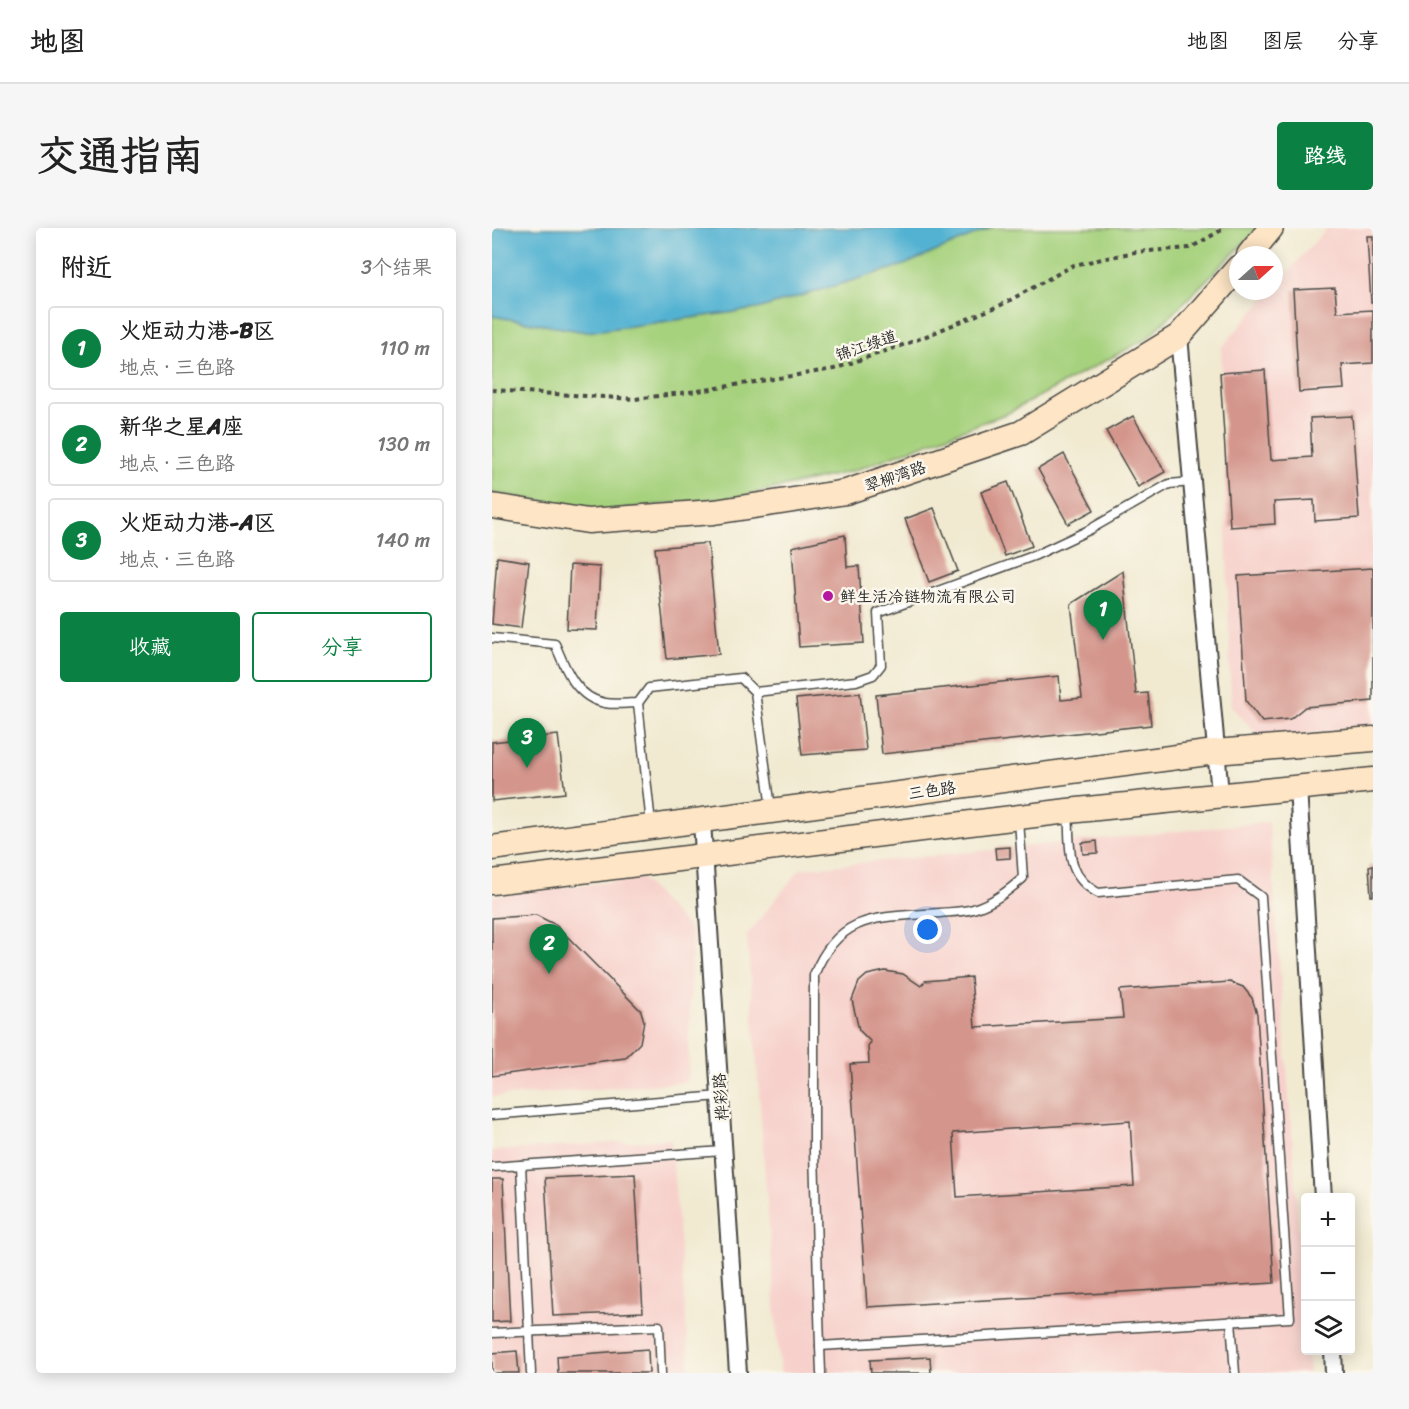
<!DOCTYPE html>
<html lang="zh">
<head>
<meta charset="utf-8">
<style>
  :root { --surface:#fff; --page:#f6f6f6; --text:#222; --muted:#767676; --line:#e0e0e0; --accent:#0b8043 }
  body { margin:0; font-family:Sriracha,"LXGW WenKai TC",sans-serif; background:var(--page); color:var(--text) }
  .controls { position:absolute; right:18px; bottom:18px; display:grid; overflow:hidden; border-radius:6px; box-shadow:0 3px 15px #0003 }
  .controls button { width:54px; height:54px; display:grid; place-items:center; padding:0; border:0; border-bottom:2px solid var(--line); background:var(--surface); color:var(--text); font:30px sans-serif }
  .compass { position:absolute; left:737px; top:18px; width:54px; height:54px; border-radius:50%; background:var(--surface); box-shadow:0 3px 15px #0003; rotate:69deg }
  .you { position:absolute; left:436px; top:702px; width:21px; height:21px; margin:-15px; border:4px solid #fff; border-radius:50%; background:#1a73e8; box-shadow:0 0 0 9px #1a73e833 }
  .badge { display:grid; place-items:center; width:39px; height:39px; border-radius:50%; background:var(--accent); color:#fff; font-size:20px; font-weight:700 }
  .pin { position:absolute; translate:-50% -50px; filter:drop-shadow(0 2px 3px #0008) }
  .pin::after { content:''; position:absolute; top:32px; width:21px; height:18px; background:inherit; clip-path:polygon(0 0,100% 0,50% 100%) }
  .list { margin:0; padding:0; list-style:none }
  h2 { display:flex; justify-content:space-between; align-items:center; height:78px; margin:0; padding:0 24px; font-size:26px }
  h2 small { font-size:20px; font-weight:400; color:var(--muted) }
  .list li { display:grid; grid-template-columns:39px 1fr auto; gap:18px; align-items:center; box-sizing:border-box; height:84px; margin:0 12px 12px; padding:0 12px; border:2px solid var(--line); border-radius:6px }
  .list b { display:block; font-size:22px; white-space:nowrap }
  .list p { margin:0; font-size:20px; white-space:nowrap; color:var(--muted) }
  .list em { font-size:20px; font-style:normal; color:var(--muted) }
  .actions { display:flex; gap:12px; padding:18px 24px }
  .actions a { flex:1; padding:14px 0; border:2px solid var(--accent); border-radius:6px; text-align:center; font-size:21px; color:var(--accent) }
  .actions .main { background:var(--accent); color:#fff }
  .icon { flex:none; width:33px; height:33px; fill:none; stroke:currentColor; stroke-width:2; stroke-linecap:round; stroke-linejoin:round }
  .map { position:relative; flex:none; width:881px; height:1145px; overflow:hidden; border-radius:6px }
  header { display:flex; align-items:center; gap:36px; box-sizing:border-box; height:84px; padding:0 30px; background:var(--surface); border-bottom:2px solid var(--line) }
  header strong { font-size:28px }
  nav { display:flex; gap:33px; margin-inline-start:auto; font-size:21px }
  .intro { display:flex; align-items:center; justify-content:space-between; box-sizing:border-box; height:144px; padding:0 36px }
  h1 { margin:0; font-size:42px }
  .button { padding:15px 27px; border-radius:6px; background:var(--accent); color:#fff; font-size:21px; font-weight:700 }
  main { display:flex; gap:36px; padding:0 36px }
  aside { flex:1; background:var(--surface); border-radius:6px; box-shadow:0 3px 15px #0003 }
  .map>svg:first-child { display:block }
  .built { fill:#f7d0cb }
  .green { fill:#a6d17d; stroke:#687e54; stroke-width:1.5 }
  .water { fill:#53b2d2; stroke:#3f6e7e; stroke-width:1.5 }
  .building { fill:#d4958c; fill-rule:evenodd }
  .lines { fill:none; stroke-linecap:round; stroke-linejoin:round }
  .lane-casing { stroke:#494844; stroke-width:11 }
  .street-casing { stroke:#494844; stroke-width:20 }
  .secondary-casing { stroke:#494844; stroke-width:27 }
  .path { stroke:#494844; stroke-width:4; stroke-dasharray:4.5 4.5; stroke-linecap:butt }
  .lane { stroke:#fff; stroke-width:8 }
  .street { stroke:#fff; stroke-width:16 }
  .secondary { stroke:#fde5c5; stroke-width:24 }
  .poi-dot { fill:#b5179e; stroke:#fbf7ec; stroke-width:2 }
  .labels { text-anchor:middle; stroke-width:5; stroke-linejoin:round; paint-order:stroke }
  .street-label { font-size:16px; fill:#2b2b2b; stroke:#fbf7ec }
  .poi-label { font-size:16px; fill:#2b2b2b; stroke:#fbf7ec; text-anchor:start }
</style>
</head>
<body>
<header>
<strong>地图</strong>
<nav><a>地图</a><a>图层</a><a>分享</a></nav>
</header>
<div class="intro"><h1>交通指南</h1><a class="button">路线</a></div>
<main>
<aside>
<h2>附近<small>3个结果</small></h2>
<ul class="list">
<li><span class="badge">1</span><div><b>火炬动力港-B区</b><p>地点 · 三色路</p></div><em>110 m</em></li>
<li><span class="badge">2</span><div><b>新华之星A座</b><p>地点 · 三色路</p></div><em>130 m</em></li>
<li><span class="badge">3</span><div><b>火炬动力港-A区</b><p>地点 · 三色路</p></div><em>140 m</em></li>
</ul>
<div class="actions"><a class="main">收藏</a><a>分享</a></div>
</aside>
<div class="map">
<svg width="881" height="1145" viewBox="0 0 881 1145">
  <rect width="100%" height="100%" fill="#fbf7ec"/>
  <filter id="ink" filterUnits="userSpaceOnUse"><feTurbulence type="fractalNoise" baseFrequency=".0167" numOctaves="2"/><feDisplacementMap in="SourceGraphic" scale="12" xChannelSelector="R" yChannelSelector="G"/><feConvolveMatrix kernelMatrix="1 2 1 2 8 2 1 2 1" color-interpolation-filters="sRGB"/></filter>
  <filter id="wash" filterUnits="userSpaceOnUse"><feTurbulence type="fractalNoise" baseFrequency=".008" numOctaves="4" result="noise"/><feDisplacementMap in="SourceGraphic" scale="24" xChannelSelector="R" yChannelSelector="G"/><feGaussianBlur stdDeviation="1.35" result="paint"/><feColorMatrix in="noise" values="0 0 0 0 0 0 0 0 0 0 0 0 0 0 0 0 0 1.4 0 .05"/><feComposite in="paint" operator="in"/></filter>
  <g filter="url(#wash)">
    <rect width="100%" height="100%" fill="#f1ead1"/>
    <g class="built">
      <polygon points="835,0 881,0 881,497 770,512 739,478 729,120 779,63 782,63 782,60"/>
      <polygon points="777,594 813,1086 814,1122 816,1123 817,1145 288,1145 255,707 308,641"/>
      <polygon points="149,650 200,704 196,854 0,869 0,668"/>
      <polygon points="179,911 198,1145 0,1145 0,923"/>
    </g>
    <polygon class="green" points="499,0 767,0 656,110 516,185 361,243 250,268 109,283 0,265 0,88 94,104 265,81 411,37"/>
    <polygon class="water" points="0,0 499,0 412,37 265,81 94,104 0,88"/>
    <g id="blocks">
      <g class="building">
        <polygon points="875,8 881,8 881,75 879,75"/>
        <polygon points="843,60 845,84 881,82 881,135 850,137 852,161 807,164 801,62"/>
        <polygon points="773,142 779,232 820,229 818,190 860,188 867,290 823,293 822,272 782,274 783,296 738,299 728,145"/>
        <polygon points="641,188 673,244 646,259 614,203"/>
        <polygon points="572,226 602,282 576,296 546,241"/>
        <polygon points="516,254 540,318 513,328 489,264"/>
        <polygon points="442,280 466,343 437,354 413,291"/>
        <polygon points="353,307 355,339 367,338 372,415 307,419 300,319"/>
        <polygon points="216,315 227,426 175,431 163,320"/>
        <polygon points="5,329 37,334 29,400 0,396"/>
        <polygon points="78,337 108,339 105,402 75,401"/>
        <polygon points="881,340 881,473 813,479 798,491 770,494 754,473 746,348"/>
        <polygon points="631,343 644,466 656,465 659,497 390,526 384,467 567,448 569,472 590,470 579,376"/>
        <polygon points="368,465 374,522 310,527 304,471"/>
        <polygon points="66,507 73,565 0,573 0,514"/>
        <polygon points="605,613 606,625 591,626 590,615"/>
        <polygon points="518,619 518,630 504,631 503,620"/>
        <polygon points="881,637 881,668 879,668 877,638"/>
        <polygon points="44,687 64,697 149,783 152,793 148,815 133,830 0,848 0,690"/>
        <path d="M393 743 411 746 429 758 433 753 479 749 483 799 631 790 628 762 738 754 751 759 760 770 765 786 782 1055 375 1079 358 836 377 835 376 818 379 814 367 802 360 772 367 754 375 747ZM638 893 642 958 465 969 461 905Z"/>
        <polygon points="143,946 151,1084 61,1088 53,950"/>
        <polygon points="0,951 11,951 18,1093 0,1094"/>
        <polygon points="156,1121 157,1145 66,1145 65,1128"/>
        <polygon points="25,1123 27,1145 0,1145 0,1125"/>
        <polygon points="438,1129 439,1145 379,1145 378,1132"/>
      </g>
    </g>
  </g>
  <g filter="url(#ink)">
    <use href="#blocks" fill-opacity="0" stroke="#494844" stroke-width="1.5"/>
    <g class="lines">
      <defs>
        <g id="lane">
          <path d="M0 410 63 416C73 440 84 470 113 475 123 477 135 475 146 475L157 460 249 450 263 464 364 453 381 447 389 437 386 385 544 327 597 302 677 256 700 254"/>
          <polyline points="263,464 279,580"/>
          <polyline points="146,475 159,596"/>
          <path d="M527 592 531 650C516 663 501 675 481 681 471 684 459 684 448 685 389 690 348 683 322 747V924L328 1118 798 1090 769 669 746 652 606 665C572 647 579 619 576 584"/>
          <polyline points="0,887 228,868"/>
          <polyline points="29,937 39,1145"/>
          <polyline points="0,939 231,923"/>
          <polyline points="739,1093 743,1145"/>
          <polyline points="0,1105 167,1098 169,1145"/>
          <polyline points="328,1118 329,1145"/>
        </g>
        <g id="street">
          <polyline points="687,108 728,566"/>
          <polyline points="806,559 831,970"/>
          <polyline points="210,594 246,1145"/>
          <polyline points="841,1122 842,1145"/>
        </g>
        <g id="secondary">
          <polyline points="757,27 779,0"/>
          <polyline points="0,278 96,293 222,284 354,264 529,205 687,108 746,40"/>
          <polyline points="0,620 723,524 881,511"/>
          <polyline points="0,654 576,583 881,552"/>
        </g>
      </defs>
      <use href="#lane" class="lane-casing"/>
      <use href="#street" class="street-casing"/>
      <use href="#secondary" class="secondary-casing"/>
      <polyline class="path" points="0,162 143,171 213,162 342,141 422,113 509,77 582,37 643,24 698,20 733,0"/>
      <use href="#lane" class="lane"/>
      <use href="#street" class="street"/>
      <use href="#secondary" class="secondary"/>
    </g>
  </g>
  <circle class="poi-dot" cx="336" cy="368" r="6"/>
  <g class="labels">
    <g class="street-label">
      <text transform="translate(374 117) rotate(-19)" y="6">锦江绿道</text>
      <text transform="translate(403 248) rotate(-19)" y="6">翠柳湾路</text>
      <text transform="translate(440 562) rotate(-8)" y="6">三色路</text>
      <text transform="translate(228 869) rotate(-94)" y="6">桦彩路</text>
    </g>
    <g class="poi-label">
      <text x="348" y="374">鲜生活冷链物流有限公司</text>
    </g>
  </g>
</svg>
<div class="controls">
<button>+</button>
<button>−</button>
<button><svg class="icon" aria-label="layers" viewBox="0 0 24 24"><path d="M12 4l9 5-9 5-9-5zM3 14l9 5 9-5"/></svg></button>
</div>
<svg class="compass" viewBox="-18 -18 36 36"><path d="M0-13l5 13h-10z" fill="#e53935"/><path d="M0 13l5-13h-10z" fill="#767676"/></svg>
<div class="you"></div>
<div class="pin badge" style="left:611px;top:412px">1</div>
<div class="pin badge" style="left:57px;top:746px">2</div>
<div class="pin badge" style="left:35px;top:540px">3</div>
</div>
</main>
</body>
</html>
